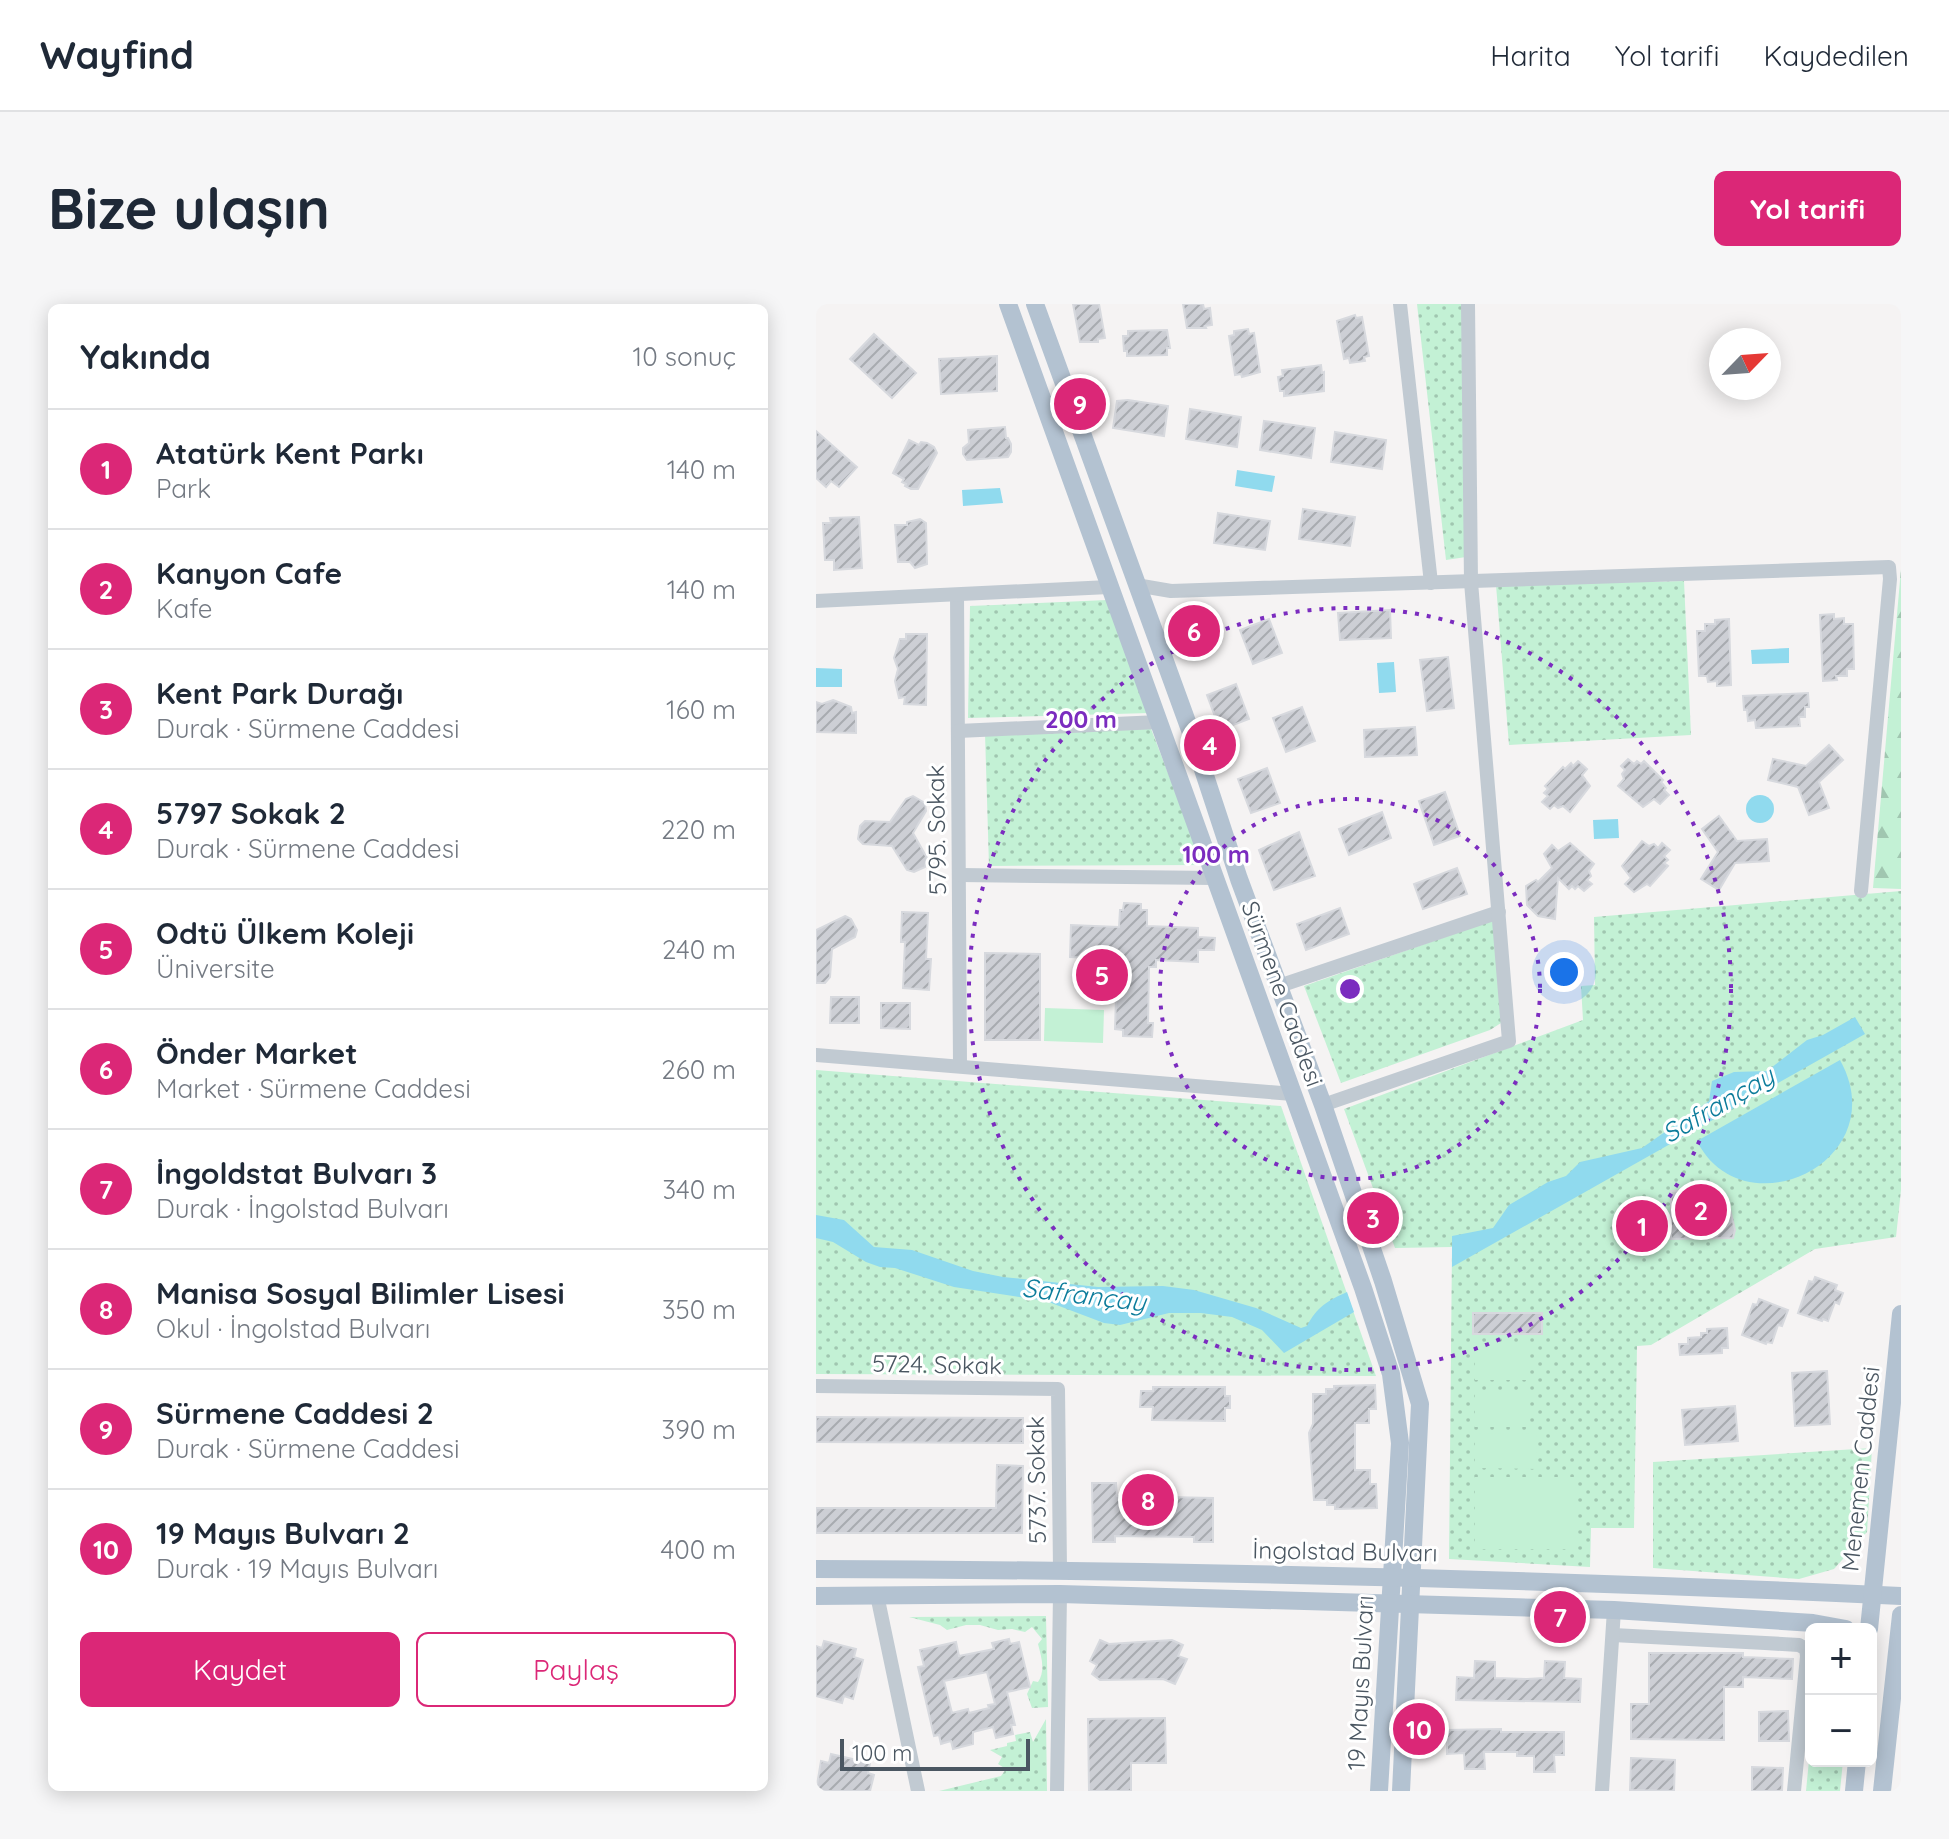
<!DOCTYPE html>
<html lang="tr">
<head>
<meta charset="utf-8">
<style>
  :root { --surface:#fff; --page:#f6f6f7; --text:#1f2937; --muted:#747a83; --line:#e0e1e3; --accent:#db2777 }
  body { margin:0; font-family:Quicksand,sans-serif; background:var(--page); color:var(--text) }
  .controls { position:absolute; right:24px; bottom:24px; display:grid; overflow:hidden; border-radius:12px; box-shadow:0 4px 20px #0003 }
  .controls button { width:72px; height:72px; display:grid; place-items:center; padding:0; border:0; border-bottom:2px solid var(--line); background:var(--surface); color:var(--text); font:40px sans-serif }
  .compass { position:absolute; left:893px; top:24px; width:72px; height:72px; border-radius:50%; background:var(--surface); box-shadow:0 4px 20px #0003; rotate:65deg }
  .scale { position:absolute; left:24px; bottom:20px; width:190px; box-sizing:border-box; padding-left:8px; border:4px solid #4a5661; border-top:0; font-size:22px; line-height:28px; white-space:nowrap; color:#4a5661; -webkit-text-stroke:6px #fff; paint-order:stroke }
  .you { position:absolute; left:748px; top:668px; width:28px; height:28px; margin:-20px; border:6px solid #fff; border-radius:50%; background:#1a73e8; box-shadow:0 0 0 12px #1a73e833 }
  .badge { display:grid; place-items:center; width:52px; height:52px; border-radius:50%; background:var(--accent); color:#fff; font-size:26px; font-weight:700 }
  .pin { position:absolute; translate:-50% -50%; border:4px solid #fff; box-shadow:0 2px 8px #0006 }
  .list { margin:0; padding:0; list-style:none }
  h2 { display:flex; justify-content:space-between; align-items:center; height:104px; margin:0; padding:0 32px; font-size:34px }
  h2 small { font-size:26px; font-weight:400; color:var(--muted) }
  .list li { display:grid; grid-template-columns:52px 1fr auto; gap:24px; align-items:center; box-sizing:border-box; height:120px; padding:0 32px; border-top:2px solid var(--line) }
  .list b { display:block; font-size:30px; white-space:nowrap }
  .list p { margin:0; font-size:26px; white-space:nowrap; color:var(--muted) }
  .list em { font-size:26px; font-style:normal; color:var(--muted) }
  .actions { display:flex; gap:16px; padding:24px 32px }
  .actions a { flex:1; padding:18px 0; border:2px solid var(--accent); border-radius:12px; text-align:center; font-size:28px; color:var(--accent) }
  .actions .main { background:var(--accent); color:#fff }
  .map { position:relative; flex:none; width:1085px; height:1487px; overflow:hidden; border-radius:12px }
  header { display:flex; align-items:center; gap:48px; box-sizing:border-box; height:112px; padding:0 40px; background:var(--surface); border-bottom:2px solid var(--line) }
  header strong { font-size:38px }
  nav { display:flex; gap:44px; margin-inline-start:auto; font-size:28px }
  .intro { display:flex; align-items:center; justify-content:space-between; box-sizing:border-box; height:192px; padding:0 48px }
  h1 { margin:0; font-size:56px }
  .button { padding:20px 36px; border-radius:12px; background:var(--accent); color:#fff; font-size:28px; font-weight:700 }
  main { display:flex; gap:48px; padding:0 48px }
  aside { flex:1; background:var(--surface); border-radius:12px; box-shadow:0 4px 20px #0003 }
  .map>svg:first-child { display:block }
  .grass { fill:url(#grass-dots) }
  .forest { fill:url(#forest-firs) }
  .pitch { fill:#c3f1d5 }
  .water { fill:#90daee }
  .building { fill:url(#building-hatch); stroke:#d7d9de; stroke-width:2; fill-rule:evenodd }
  .lines { fill:none; stroke-linecap:round; stroke-linejoin:round }
  .minor { stroke:#c1cad2; stroke-width:14 }
  .major { stroke:#b3c2d1; stroke-width:18 }
  .ring { fill:none; stroke:#7b2cbf; stroke-width:4; stroke-dasharray:4 8 }
  .labels { text-anchor:middle; stroke-width:6; stroke-linejoin:round; paint-order:stroke }
  .street-label { font-size:24px; fill:#4a5661; stroke:#fff }
  .water-label { font-size:26px; font-style:italic; fill:#0c7c9b; stroke:#fff }
  .centre { fill:#7b2cbf; stroke:#fff; stroke-width:4 }
  .ring-label { font-size:24px; text-anchor:middle; font-weight:bold; fill:#7b2cbf; stroke:#fff; stroke-width:6; stroke-linejoin:round; paint-order:stroke }
</style>
</head>
<body>
<header>
<strong>Wayfind</strong>
<nav><a>Harita</a><a>Yol tarifi</a><a>Kaydedilen</a></nav>
</header>
<div class="intro"><h1>Bize ulaşın</h1><a class="button">Yol tarifi</a></div>
<main>
<aside>
<h2>Yakında<small>10 sonuç</small></h2>
<ul class="list">
<li><span class="badge">1</span><div><b>Atatürk Kent Parkı</b><p>Park</p></div><em>140 m</em></li>
<li><span class="badge">2</span><div><b>Kanyon Cafe</b><p>Kafe</p></div><em>140 m</em></li>
<li><span class="badge">3</span><div><b>Kent Park Durağı</b><p>Durak · Sürmene Caddesi</p></div><em>160 m</em></li>
<li><span class="badge">4</span><div><b>5797 Sokak 2</b><p>Durak · Sürmene Caddesi</p></div><em>220 m</em></li>
<li><span class="badge">5</span><div><b>Odtü Ülkem Koleji</b><p>Üniversite</p></div><em>240 m</em></li>
<li><span class="badge">6</span><div><b>Önder Market</b><p>Market · Sürmene Caddesi</p></div><em>260 m</em></li>
<li><span class="badge">7</span><div><b>İngoldstat Bulvarı 3</b><p>Durak · İngolstad Bulvarı</p></div><em>340 m</em></li>
<li><span class="badge">8</span><div><b>Manisa Sosyal Bilimler Lisesi</b><p>Okul · İngolstad Bulvarı</p></div><em>350 m</em></li>
<li><span class="badge">9</span><div><b>Sürmene Caddesi 2</b><p>Durak · Sürmene Caddesi</p></div><em>390 m</em></li>
<li><span class="badge">10</span><div><b>19 Mayıs Bulvarı 2</b><p>Durak · 19 Mayıs Bulvarı</p></div><em>400 m</em></li>
</ul>
<div class="actions"><a class="main">Kaydet</a><a>Paylaş</a></div>
</aside>
<div class="map">
<svg width="1085" height="1487" viewBox="0 0 1085 1487">
  <defs>
    <pattern id="grass-dots" width="8" height="8" patternUnits="userSpaceOnUse" patternTransform="scale(2)"><rect width="8" height="8" fill="#c3f1d5"/><path d="M2 2h.1M6 6h.1" fill="none" stroke="#a0c6b0" stroke-width="1.8" stroke-linecap="round"/></pattern>
    <pattern id="forest-firs" width="22" height="20" patternUnits="userSpaceOnUse" patternTransform="scale(2)"><rect width="22" height="20" fill="#c3f1d5"/><path d="M5 1l3.5 6h-7zM16 11l3.5 6h-7z" fill="#a0c6b0"/></pattern>
    <pattern id="building-hatch" width="6" height="6" patternUnits="userSpaceOnUse" patternTransform="scale(2)"><rect width="6" height="6" fill="#cdcfd5"/><path d="M-1 1l2-2M0 6l6-6M5 7l2-2" fill="none" stroke="#a8abb0"/></pattern>
  </defs>
  <rect width="100%" height="100%" fill="#f5f3f3"/>
  <g class="grass">
    <polygon points="601,0 648,0 650,253 630,256"/>
    <polygon points="868,277 875,431 693,441 680,281"/>
    <polygon points="291,296 334,409 152,414 154,302"/>
    <polygon points="334,422 387,561 173,562 169,429"/>
    <polygon points="1085,587 1085,886 1080,933 999,945 835,1041 821,1042 818,1224 775,1224 774,1263 633,1255 636,943 579,944 528,805 767,716 765,682 779,681 778,613"/>
    <polygon points="675,617 683,619 685,719 674,726 525,779 488,682"/>
    <polygon points="0,766 465,802 560,1072 0,1070"/>
    <polygon points="1056,1144 1051,1228 1018,1265 983,1275 837,1264 837,1158"/>
    <path d="M230 1312 232 1403 216 1404 211 1390 217 1377 222 1378C230 1366 225 1352 222 1340L226 1335 216 1323 209 1328 196 1325 182 1326 164 1321H150L131 1326 124 1321 93 1313Z"/>
    <polygon points="230,1415 231,1487 123,1487 185,1472 190,1465 182,1460 186,1453 174,1446 191,1442 191,1439 200,1437 199,1431 214,1428 217,1438"/>
    <polygon points="995,1436 995,1457 1027,1457 1024,1487 990,1487"/>
  </g>
  <polygon class="forest" points="1085,265 1085,585 1057,584"/>
  <g class="pitch">
    <polygon points="229,704 288,706 287,739 228,737"/>
    <rect x="659" y="1040" width="55" height="36"/>
    <rect x="659" y="1088" width="55" height="35"/>
    <polygon points="659,1129 720,1130 721,1165 659,1164"/>
    <rect x="659" y="1173" width="101" height="72"/>
  </g>
  <g class="water">
    <polygon points="421,166 459,172 456,188 419,182"/>
    <polygon points="184,184 187,199 147,202 146,186"/>
    <polygon points="973,344 973,359 936,360 935,346"/>
    <polygon points="578,358 580,388 563,389 561,359"/>
    <polygon points="0,364 26,365 26,383 0,383"/>
    <circle cx="944" cy="505" r="14"/>
    <polygon points="802,515 803,534 778,535 777,516"/>
    <polygon points="1039,713 1049,730 636,963 636,932 677,924 693,901 732,878 750,872 764,858 826,844 893,797 896,777 918,768 951,767 991,736 1007,731"/>
    <path d="M1024 756C1080 857 927 929 881 837Z"/>
    <path d="M0 911 28 916 58 943 96 946 157 967 187 973 282 983 347 982 378 986 440 1004 485 1024 491 1022C501 1003 511 997 531 988L538 1008 468 1049 446 1026 416 1013 385 1009H353L304 1021 288 1019 230 997 138 983 79 964 64 963 50 958 17 938 0 934Z"/>
  </g>
  <g class="building">
    <polygon points="257,0 283,0 289,34 282,35 282,38 264,38"/>
    <polygon points="367,0 387,0 388,5 394,4 396,21 389,22 390,24 371,24"/>
    <polygon points="539,11 540,14 546,13 553,52 548,53 549,57 534,59 533,54 528,55 521,17"/>
    <polygon points="432,25 433,30 438,29 444,68 426,73 425,70 419,71 413,32 418,31 418,27"/>
    <polygon points="351,26 354,44 351,44 351,51 311,52 311,47 308,47 307,32 312,32 312,27"/>
    <polygon points="58,30 100,69 76,94 34,55"/>
    <polygon points="181,52 181,87 125,90 123,55"/>
    <polygon points="505,61 506,69 508,68 508,87 468,92 468,87 464,87 462,73 467,72 466,66"/>
    <polygon points="312,96 352,102 348,132 297,124 301,97"/>
    <polygon points="374,105 425,113 421,143 370,135"/>
    <polygon points="448,117 499,124 495,154 444,146"/>
    <polygon points="189,123 190,134 192,134 195,140 195,148 192,153 151,156 147,150 147,144 153,139 152,126"/>
    <polygon points="0,127 41,163 23,183 15,177 10,183 0,174"/>
    <polygon points="519,128 570,136 566,165 515,158"/>
    <polygon points="93,136 103,141 105,138 111,139 118,143 121,149 102,185 95,185 89,182 90,180 86,178 88,175 77,169"/>
    <polygon points="487,205 539,213 534,242 483,235"/>
    <polygon points="402,209 454,217 449,246 398,239"/>
    <polygon points="43,213 46,264 18,266 18,256 9,256 7,219 15,219 14,214"/>
    <polygon points="104,215 110,219 111,260 99,264 94,258 82,258 79,221 91,221 91,218"/>
    <polygon points="372,304 391,304 391,335 369,336 361,319"/>
    <polygon points="574,306 575,334 524,336 522,309"/>
    <polygon points="1018,310 1018,315 1028,314 1028,320 1037,320 1038,365 1031,365 1031,372 1020,372 1021,376 1007,377 1004,311"/>
    <polygon points="453,315 466,349 437,360 424,326"/>
    <polygon points="913,315 915,381 901,382 901,377 892,378 891,372 883,372 881,327 889,327 889,320 899,320 899,316"/>
    <polygon points="90,330 111,330 110,401 88,400 89,393 83,394 79,377 82,365 78,354 84,335 90,335"/>
    <polygon points="632,353 638,404 611,407 604,356"/>
    <polygon points="420,380 433,415 404,426 391,391"/>
    <polygon points="992,389 993,403 989,403 989,413 983,413 984,422 940,424 939,416 932,417 931,406 928,406 927,392"/>
    <polygon points="17,396 35,403 36,409 40,408 40,429 0,428 0,398 6,400"/>
    <polygon points="486,403 499,437 470,448 457,414"/>
    <polygon points="599,423 601,451 549,453 548,426"/>
    <polygon points="1013,441 1027,456 1003,478 1013,504 993,511 982,483 952,476 957,455 990,462"/>
    <polygon points="812,455 818,460 821,457 825,460 828,457 847,476 845,478 850,484 848,486 853,491 844,500 838,495 827,503 802,482 808,475 806,470 809,466 805,462"/>
    <polygon points="762,457 771,465 766,471 774,482 754,508 747,502 742,504 738,501 734,505 726,498 732,492 728,489 732,485 729,482 747,463 749,465 755,459 757,462"/>
    <polygon points="451,464 464,499 435,509 422,475"/>
    <polygon points="629,488 644,532 618,541 603,497"/>
    <polygon points="97,492 109,499 110,507 97,529 111,554 109,563 98,568 91,566 76,542 47,540 42,535 44,522 49,517 74,518 90,495"/>
    <polygon points="566,508 575,534 533,551 523,525"/>
    <polygon points="903,512 921,537 951,535 953,557 919,559 903,586 885,575 902,548 886,525"/>
    <polygon points="483,528 499,572 458,586 443,546"/>
    <polygon points="826,537 833,542 838,540 842,544 846,539 854,546 848,552 852,556 848,559 852,562 834,582 831,580 818,588 809,580 815,574 806,562"/>
    <polygon points="754,539 778,560 773,567 775,572 771,576 776,580 768,587 762,582 759,585 756,582 753,585 742,574 739,615 722,612 711,601 710,582 720,576 722,578 736,564 728,550 736,541 742,547"/>
    <polygon points="641,564 651,590 607,605 598,580"/>
    <polygon points="308,599 325,600 325,606 331,606 331,622 382,624 382,633 399,634 398,646 382,646 382,658 340,656 340,663 333,663 332,719 337,719 336,733 307,732 307,726 299,725 301,663 294,663 294,655 254,653 255,621 303,623 304,606 307,606"/>
    <polygon points="524,604 533,630 490,646 481,620"/>
    <polygon points="86,608 112,609 110,655 115,655 113,686 87,684 89,638 85,638"/>
    <polygon points="29,612 35,615 41,626 39,633 16,645 14,673 9,679 0,679 0,626"/>
    <polygon points="169,649 224,650 224,736 169,736"/>
    <polygon points="15,693 43,693 43,719 14,719"/>
    <polygon points="65,699 94,699 94,725 65,724"/>
    <polygon points="891,886 913,901 919,926 917,934 855,935 855,887"/>
    <polygon points="999,973 1021,981 1019,986 1027,989 1023,1000 1019,998 1012,1017 1007,1015 1006,1017 982,1009 993,977 997,978"/>
    <polygon points="943,995 972,1006 966,1022 962,1021 956,1039 951,1038 950,1040 926,1031 937,1000 941,1001"/>
    <rect x="657" y="1009" width="69" height="21"/>
    <polygon points="911,1024 912,1044 906,1044 906,1049 864,1051 863,1040 872,1040 872,1034 885,1033 885,1029 891,1029 891,1025"/>
    <polygon points="1011,1067 1014,1120 979,1122 976,1069"/>
    <polygon points="559,1081 560,1105 553,1105 553,1119 539,1119 539,1166 554,1166 554,1180 560,1180 561,1204 519,1205 519,1201 511,1201 511,1196 498,1196 493,1129 497,1120 497,1090 510,1090 510,1085 518,1085 518,1082"/>
    <polygon points="337,1083 409,1083 409,1092 414,1092 414,1104 409,1104 409,1117 336,1116 337,1103 324,1103 325,1087 337,1087"/>
    <polygon points="919,1102 922,1137 869,1141 866,1106"/>
    <polygon points="0,1113 207,1114 207,1139 0,1138"/>
    <polygon points="181,1161 207,1162 206,1229 0,1229 0,1204 180,1204"/>
    <polygon points="276,1179 300,1179 301,1192 397,1194 397,1238 378,1238 378,1233 299,1232 299,1238 277,1238"/>
    <path d="M193 1335 194 1340 203 1338 214 1383 191 1388 199 1421H195L197 1430 180 1434 177 1423 157 1428V1440L137 1445 135 1437 125 1440 123 1431 118 1432 102 1363 108 1362 104 1346 140 1338 143 1352 178 1345 176 1339ZM171 1368 179 1400 172 1401 173 1404 153 1409 152 1405 136 1409 128 1377Z"/>
    <polygon points="284,1336 293,1340 356,1336 367,1341 362,1352 371,1355 359,1380 347,1375 284,1376 276,1370 281,1361 274,1357"/>
    <polygon points="8,1337 40,1345 38,1353 47,1356 37,1395 28,1392 26,1399 0,1392 0,1342 6,1344"/>
    <polygon points="833,1349 927,1349 927,1353 977,1355 976,1375 927,1373 927,1383 908,1383 908,1436 815,1435 815,1400 833,1400"/>
    <polygon points="659,1357 679,1358 679,1374 711,1375 728,1374 729,1357 749,1358 748,1374 765,1375 764,1398 640,1396 641,1373 658,1374"/>
    <polygon points="972,1407 973,1437 943,1437 943,1408"/>
    <polygon points="349,1414 350,1459 315,1459 315,1487 273,1487 272,1415"/>
    <polygon points="685,1425 685,1428 748,1428 748,1451 738,1451 739,1468 718,1468 718,1452 701,1452 701,1448 668,1448 669,1465 649,1465 648,1449 631,1450 631,1426"/>
    <polygon points="15,1450 54,1459 52,1469 58,1471 54,1487 0,1487 5,1457 13,1459"/>
    <polygon points="815,1454 859,1456 858,1487 814,1486"/>
    <polygon points="936,1463 967,1464 966,1487 936,1487"/>
  </g>
  <g class="lines">
    <g class="minor">
      <polyline points="584,0 615,279"/>
      <polyline points="320,281 355,287 1073,263 1074,275 1045,587"/>
      <polyline points="141,291 144,761"/>
      <polyline points="0,297 293,283"/>
      <polyline points="142,427 343,418"/>
      <polyline points="144,571 398,574"/>
      <polyline points="463,682 683,608"/>
      <polyline points="0,751 477,790"/>
      <polyline points="507,801 693,737 655,278 652,0"/>
      <polyline points="0,1082 242,1085 244,1266"/>
      <polyline points="61,1291 102,1487"/>
      <polyline points="797,1331 949,1339 983,1341 990,1345 991,1352 978,1487"/>
      <polyline points="241,1487 244,1290"/>
      <polyline points="786,1487 798,1306"/>
    </g>
    <g class="major">
      <polyline points="192,0 547,984 575,1070 584,1139 563,1487"/>
      <polyline points="219,0 374,426 423,575 507,801 567,977 604,1100 585,1487"/>
      <path d="M0 1265C362 1266 723 1275 1085 1292"/>
      <polyline points="0,1292 244,1290 798,1306 997,1319 1030,1325"/>
      <polyline points="1053,1325 1085,1010"/>
      <polyline points="1038,1487 1041,1457"/>
      <polyline points="1066,1487 1085,1311"/>
    </g>
  </g>
  <g class="ring">
    <circle cx="534" cy="685" r="190"/>
    <circle cx="534" cy="685" r="381"/>
  </g>
  <g class="labels">
    <g class="street-label">
      <text transform="translate(121 526) rotate(-91)" y="8">5795. Sokak</text>
      <text transform="translate(466 690) rotate(70)" y="8">Sürmene Caddesi</text>
      <text transform="translate(121 1061) rotate(1)" y="8">5724. Sokak</text>
      <text transform="translate(1045 1165) rotate(-84)" y="8">Menemen Caddesi</text>
      <text transform="translate(221 1176) rotate(-91)" y="8">5737. Sokak</text>
      <text transform="translate(529 1248) rotate(1)" y="8">İngolstad Bulvarı</text>
      <text transform="translate(545 1379) rotate(-87)" y="8">19 Mayıs Bulvarı</text>
    </g>
    <g class="water-label">
      <text transform="translate(902 801) rotate(-30)" y="9">Safrançay</text>
      <text transform="translate(268 991) rotate(7)" y="9">Safrançay</text>
    </g>
  </g>
  <circle cx="534" cy="685" r="12" class="centre"/>
  <g class="ring-label">
    <text x="265" y="424">200 m</text>
    <text x="400" y="559">100 m</text>
  </g>
</svg>
<div class="controls">
<button>+</button>
<button>−</button>
</div>
<svg class="compass" viewBox="-18 -18 36 36"><path d="M0-13l5 13h-10z" fill="#e53935"/><path d="M0 13l5-13h-10z" fill="#747a83"/></svg>
<div class="scale">100 m</div>
<div class="you"></div>
<div class="pin badge" style="left:826px;top:922px">1</div>
<div class="pin badge" style="left:885px;top:906px">2</div>
<div class="pin badge" style="left:557px;top:914px">3</div>
<div class="pin badge" style="left:394px;top:441px">4</div>
<div class="pin badge" style="left:286px;top:671px">5</div>
<div class="pin badge" style="left:378px;top:327px">6</div>
<div class="pin badge" style="left:744px;top:1313px">7</div>
<div class="pin badge" style="left:332px;top:1196px">8</div>
<div class="pin badge" style="left:264px;top:100px">9</div>
<div class="pin badge" style="left:603px;top:1425px">10</div>
</div>
</main>
</body>
</html>
